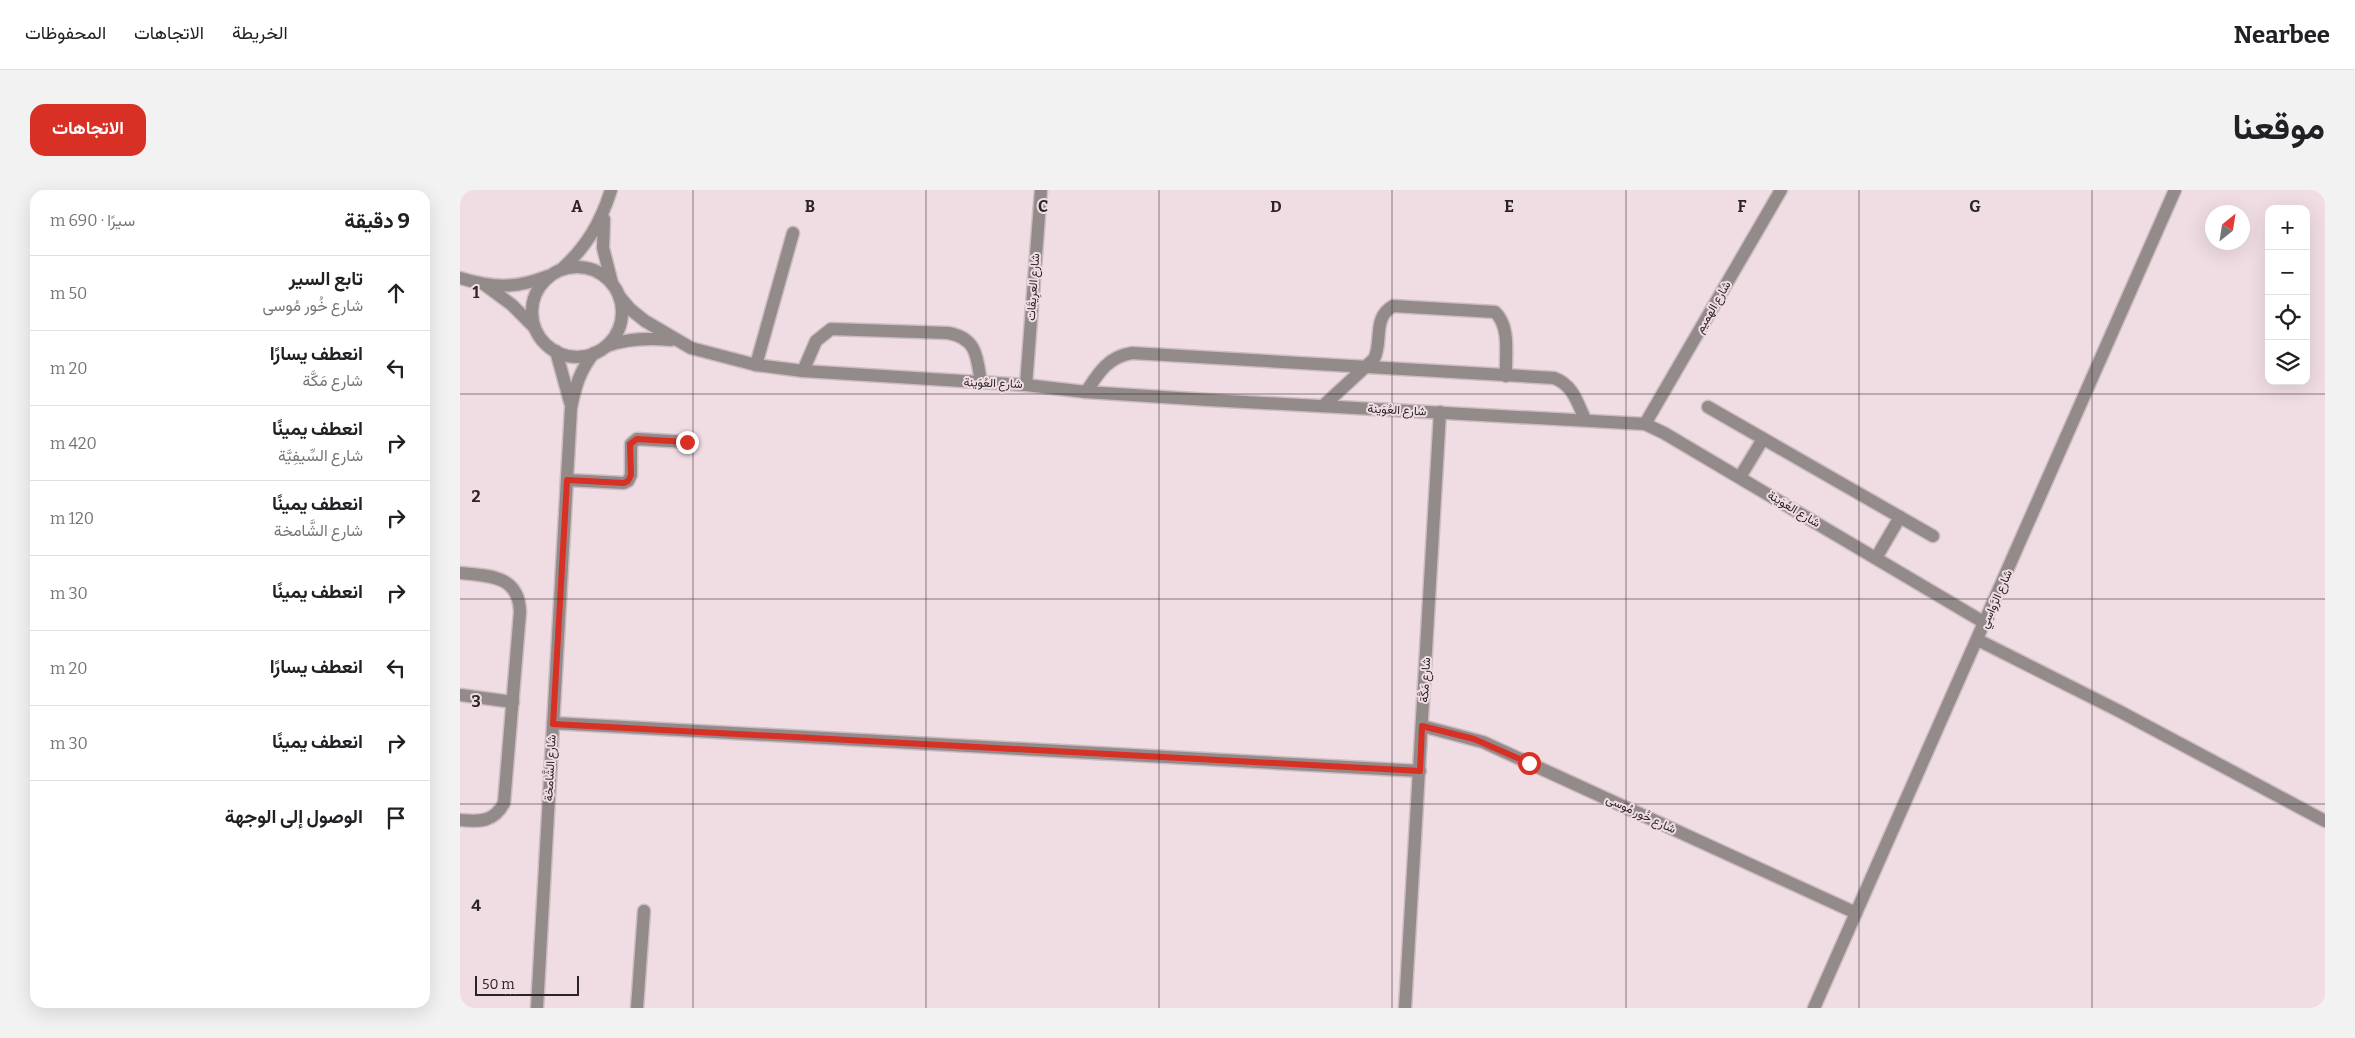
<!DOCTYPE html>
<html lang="ar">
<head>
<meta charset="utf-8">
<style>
  :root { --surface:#fff; --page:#f2f2f2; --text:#202124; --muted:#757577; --line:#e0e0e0; --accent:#d93025 }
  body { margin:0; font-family:Bitter,Vazirmatn,serif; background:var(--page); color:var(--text); direction:rtl }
  .controls { position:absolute; right:15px; top:15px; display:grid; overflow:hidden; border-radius:10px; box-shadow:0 5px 20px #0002 }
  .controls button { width:45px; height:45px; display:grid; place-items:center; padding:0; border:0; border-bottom:1px solid var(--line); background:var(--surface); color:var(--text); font:25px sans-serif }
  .compass { position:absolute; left:1745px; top:15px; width:45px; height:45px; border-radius:50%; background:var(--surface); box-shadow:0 5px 20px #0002; rotate:30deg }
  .scale { position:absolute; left:15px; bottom:12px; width:104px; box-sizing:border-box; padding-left:5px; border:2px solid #2b2427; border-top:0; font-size:14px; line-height:18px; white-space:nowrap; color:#2b2427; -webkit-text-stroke:4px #f0dde4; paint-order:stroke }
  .stop { position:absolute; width:15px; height:15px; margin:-11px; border:4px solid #d93025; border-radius:50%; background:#fff }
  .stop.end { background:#d93025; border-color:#fff; box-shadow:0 1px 5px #0008 }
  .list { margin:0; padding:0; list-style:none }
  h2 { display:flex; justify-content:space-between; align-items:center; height:65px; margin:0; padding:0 20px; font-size:21px }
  h2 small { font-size:16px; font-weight:400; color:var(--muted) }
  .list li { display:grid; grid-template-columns:32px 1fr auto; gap:15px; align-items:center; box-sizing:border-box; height:75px; padding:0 20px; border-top:1px solid var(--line) }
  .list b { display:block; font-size:19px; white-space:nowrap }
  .list p { margin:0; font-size:16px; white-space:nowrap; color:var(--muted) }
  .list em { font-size:16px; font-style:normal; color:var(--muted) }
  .icon { flex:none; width:28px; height:28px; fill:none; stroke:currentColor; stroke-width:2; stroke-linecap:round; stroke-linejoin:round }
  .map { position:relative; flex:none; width:1865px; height:818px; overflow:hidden; direction:ltr; border-radius:15px }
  header { display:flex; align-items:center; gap:30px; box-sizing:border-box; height:70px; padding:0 25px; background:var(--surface); border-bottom:1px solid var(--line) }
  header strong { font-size:24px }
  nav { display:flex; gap:28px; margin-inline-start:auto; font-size:18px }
  .intro { display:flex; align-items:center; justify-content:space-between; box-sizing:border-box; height:120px; padding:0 30px }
  h1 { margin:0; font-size:35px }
  .button { padding:12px 22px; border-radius:15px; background:var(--accent); color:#fff; font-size:18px; font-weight:700 }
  main { display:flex; gap:30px; padding:0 30px }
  aside { flex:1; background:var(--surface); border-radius:15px; box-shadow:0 5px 20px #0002 }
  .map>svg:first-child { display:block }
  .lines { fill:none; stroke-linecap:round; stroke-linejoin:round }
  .minor-casing { stroke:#cdbcc2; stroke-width:15 }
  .minor { stroke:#938a8a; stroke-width:12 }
  .route { stroke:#d93025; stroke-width:6 }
  .grid { fill:none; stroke:#2b2427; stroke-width:1; stroke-opacity:0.55 }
  .labels { text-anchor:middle; stroke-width:4; stroke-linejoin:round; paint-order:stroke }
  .street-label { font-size:12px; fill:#2b2427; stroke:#f0dde4 }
  .grid-label { font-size:16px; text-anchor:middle; font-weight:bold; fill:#2b2427; stroke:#f0dde4; stroke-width:4; stroke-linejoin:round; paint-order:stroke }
</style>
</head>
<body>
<header>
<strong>Nearbee</strong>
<nav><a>الخريطة</a><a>الاتجاهات</a><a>المحفوظات</a></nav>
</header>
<div class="intro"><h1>موقعنا</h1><a class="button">الاتجاهات</a></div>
<main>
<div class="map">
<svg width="1865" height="818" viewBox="0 0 1865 818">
  <rect width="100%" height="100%" fill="#f0dde4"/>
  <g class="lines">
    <defs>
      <g id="minor">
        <polyline points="144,29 143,58 152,93"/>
        <circle cx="117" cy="122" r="45"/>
        <path d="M102 79C127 56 141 32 151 0"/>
        <path d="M0 88C32 98 56 99 88 86"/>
        <polyline points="25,95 52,115 74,137"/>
        <polyline points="159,106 170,119 185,131 231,158 296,175 343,181 566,195 626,202 749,210 1185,234 1204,243 1525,433"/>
        <path d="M147 156C168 148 189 148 211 150"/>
        <polyline points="96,161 110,212"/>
        <polyline points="296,175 333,43"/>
        <path d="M343 181 356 151 371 139 488 143C518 148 517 169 521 193"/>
        <polyline points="566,195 581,0"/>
        <path d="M626 202C639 182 648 167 672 163L1094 188C1113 195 1117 212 1125 229"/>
        <path d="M863 216 914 169C923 152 912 128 933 116L1035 122C1051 137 1045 166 1046 186"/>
        <polyline points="1248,217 1473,346"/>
        <polyline points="1185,234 1321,0"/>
        <polyline points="1280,287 1303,249"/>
        <polyline points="107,290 164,293 168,291 171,285 171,254 177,249 227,252"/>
        <polyline points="1416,368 1440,327"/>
        <path d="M0 383C29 386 59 385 60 422L44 613C34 632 20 632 0 630"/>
        <polyline points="1518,450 1659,521 1865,631"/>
        <polyline points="0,505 53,512"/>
        <polyline points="93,533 960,581"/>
        <polyline points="962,536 1023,552 1396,723"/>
        <path d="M77 818 111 218C115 197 120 180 134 163"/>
        <polyline points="177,818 184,721"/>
        <polyline points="945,818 980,222"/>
        <polyline points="1354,818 1715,0"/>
      </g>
    </defs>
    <use href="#minor" class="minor-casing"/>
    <use href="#minor" class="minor"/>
  </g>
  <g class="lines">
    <polyline class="route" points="227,252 177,249 170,254 171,285 168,291 164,293 107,290 93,534 960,581 962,536 1014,549 1069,573"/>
  </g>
  <path class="grid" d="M233 0V818M466 0V818M699 0V818M932 0V818M1166 0V818M1399 0V818M1632 0V818M0 204H1865M0 409H1865M0 614H1865"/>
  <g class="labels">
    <g class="street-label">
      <text transform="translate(573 97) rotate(-86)" y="4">شارع العرِيقَات</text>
      <text transform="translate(1253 117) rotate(-60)" y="4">شارع الهميم</text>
      <text transform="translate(533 193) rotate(2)" y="4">شارع العُوَينة</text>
      <text transform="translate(937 220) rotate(3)" y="4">شارع العُوَينة</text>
      <text transform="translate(1334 319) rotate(31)" y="4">شارع العُوَينة</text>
      <text transform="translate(1536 409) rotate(-66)" y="4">شارع الرَّواسِي</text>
      <text transform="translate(965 490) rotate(-87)" y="4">شارع مَكَّة</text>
      <text transform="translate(90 578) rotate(-87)" y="4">شارع الشَّامخة</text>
      <text transform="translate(1181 624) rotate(25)" y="4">شارع خُور مُوسى</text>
    </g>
  </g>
  <g class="grid-label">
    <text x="117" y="22">A</text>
    <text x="350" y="22">B</text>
    <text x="583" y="22">C</text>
    <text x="816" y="22">D</text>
    <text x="1049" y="22">E</text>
    <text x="1282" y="22">F</text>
    <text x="1515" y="22">G</text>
    <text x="16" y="108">1</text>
    <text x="16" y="312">2</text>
    <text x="16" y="517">3</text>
    <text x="16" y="721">4</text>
  </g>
</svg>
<div class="controls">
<button>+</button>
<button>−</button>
<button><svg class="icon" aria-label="locate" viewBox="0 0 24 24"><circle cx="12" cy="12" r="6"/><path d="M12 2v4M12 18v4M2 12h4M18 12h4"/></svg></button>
<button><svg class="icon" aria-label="layers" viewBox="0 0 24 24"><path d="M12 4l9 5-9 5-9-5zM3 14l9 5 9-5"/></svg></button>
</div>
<svg class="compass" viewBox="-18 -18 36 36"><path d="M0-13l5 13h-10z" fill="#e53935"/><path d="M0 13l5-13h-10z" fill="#757577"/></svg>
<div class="scale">50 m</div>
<div class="stop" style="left:1069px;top:573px"></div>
<div class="stop end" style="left:227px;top:252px"></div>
</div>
<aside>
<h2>9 دقيقة<small>سيرًا · 690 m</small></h2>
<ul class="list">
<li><svg class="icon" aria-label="ahead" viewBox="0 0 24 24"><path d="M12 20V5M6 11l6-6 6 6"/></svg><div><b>تابع السير</b><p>شارع خُور مُوسى</p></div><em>50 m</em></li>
<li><svg class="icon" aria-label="left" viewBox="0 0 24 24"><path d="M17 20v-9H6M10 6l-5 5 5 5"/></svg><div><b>انعطف يسارًا</b><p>شارع مَكَّة</p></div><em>20 m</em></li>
<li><svg class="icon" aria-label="right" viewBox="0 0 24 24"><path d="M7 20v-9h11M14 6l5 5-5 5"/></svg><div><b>انعطف يمينًا</b><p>شارع السِّيفِيَّة</p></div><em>420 m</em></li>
<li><svg class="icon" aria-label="right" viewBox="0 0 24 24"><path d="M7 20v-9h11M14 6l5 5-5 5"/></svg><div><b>انعطف يمينًا</b><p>شارع الشَّامخة</p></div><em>120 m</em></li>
<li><svg class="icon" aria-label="right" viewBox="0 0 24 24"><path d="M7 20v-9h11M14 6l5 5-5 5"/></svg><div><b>انعطف يمينًا</b></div><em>30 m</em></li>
<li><svg class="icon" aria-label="left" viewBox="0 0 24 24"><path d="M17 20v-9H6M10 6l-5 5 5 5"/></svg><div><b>انعطف يسارًا</b></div><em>20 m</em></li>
<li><svg class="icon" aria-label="right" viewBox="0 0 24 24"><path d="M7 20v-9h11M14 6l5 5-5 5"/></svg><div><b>انعطف يمينًا</b></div><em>30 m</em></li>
<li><svg class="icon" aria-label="arrive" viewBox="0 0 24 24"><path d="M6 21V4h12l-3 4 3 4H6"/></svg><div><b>الوصول إلى الوجهة</b></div></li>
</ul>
</aside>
</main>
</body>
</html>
